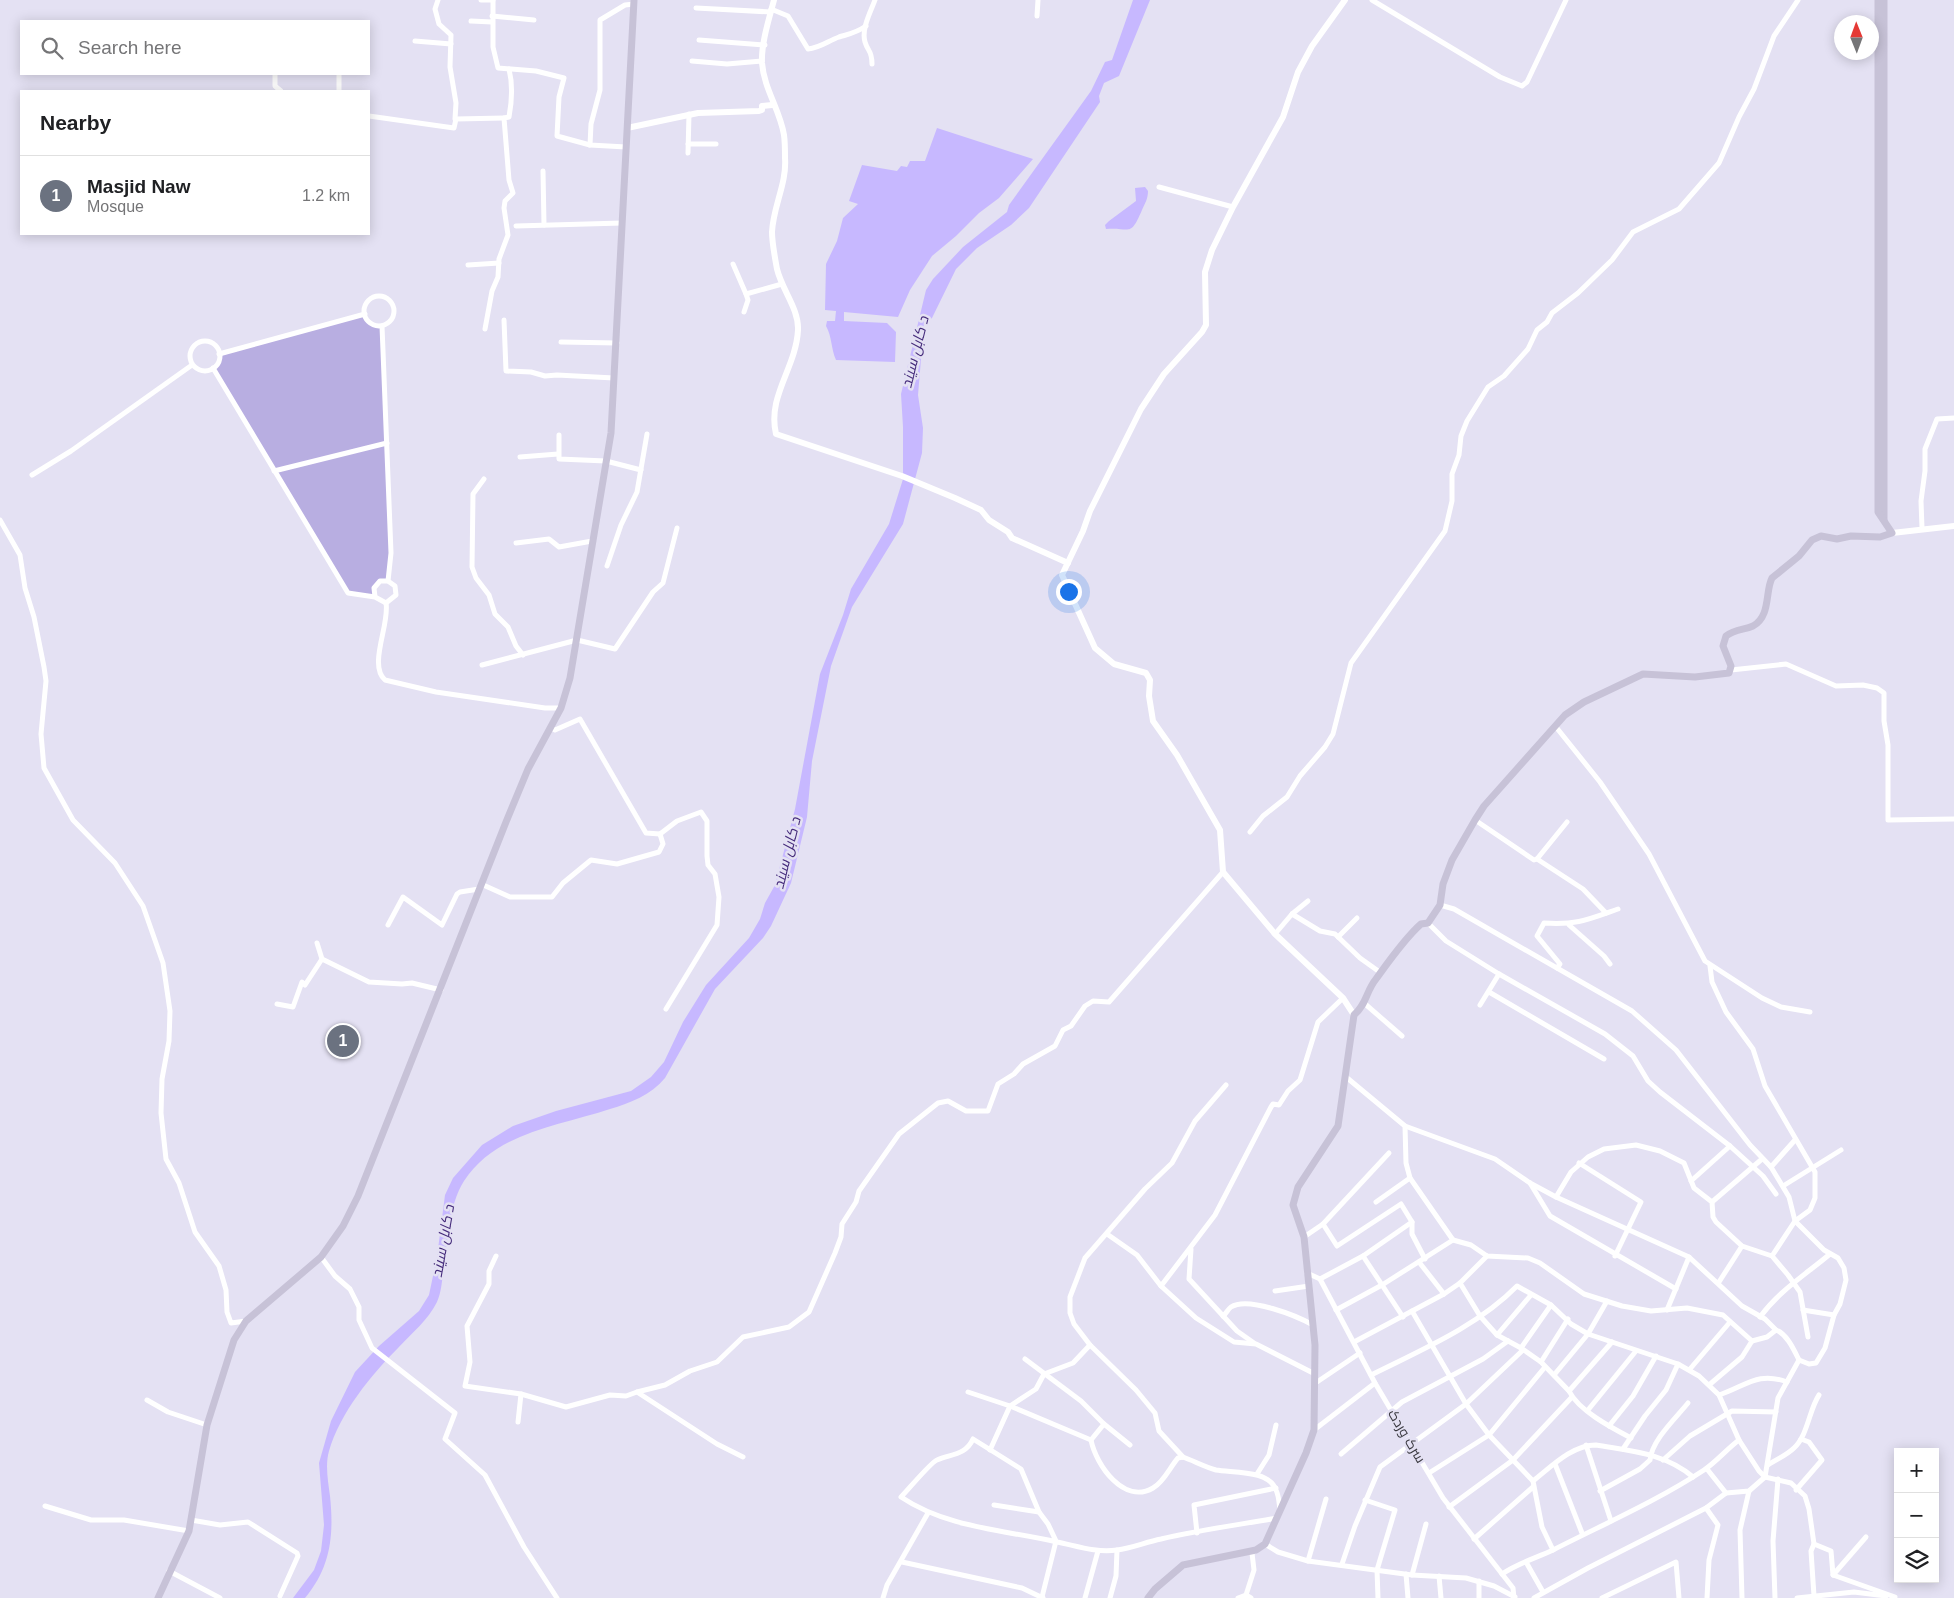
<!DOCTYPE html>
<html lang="en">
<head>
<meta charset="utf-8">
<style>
  :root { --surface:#fff; --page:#f2f2f2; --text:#202124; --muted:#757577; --line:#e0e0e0; --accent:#6b5123 }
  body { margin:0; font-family:Arial,Cairo,sans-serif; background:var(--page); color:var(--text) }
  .controls { position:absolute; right:15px; bottom:15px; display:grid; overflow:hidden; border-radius:0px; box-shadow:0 2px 12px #0003 }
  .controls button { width:45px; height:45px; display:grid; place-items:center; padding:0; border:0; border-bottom:1px solid var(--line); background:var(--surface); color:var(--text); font:25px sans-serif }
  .compass { position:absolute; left:1834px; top:15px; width:45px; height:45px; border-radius:50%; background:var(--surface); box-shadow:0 2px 12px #0003; rotate:359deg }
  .you { position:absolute; left:1068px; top:591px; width:18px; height:18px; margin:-12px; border:4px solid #fff; border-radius:50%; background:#1a73e8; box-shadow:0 0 0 8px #1a73e833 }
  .badge { display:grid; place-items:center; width:32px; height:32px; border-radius:50%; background:var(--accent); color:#fff; font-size:16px; font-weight:700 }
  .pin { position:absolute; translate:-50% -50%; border:2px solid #fff; box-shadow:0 1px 5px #0006 }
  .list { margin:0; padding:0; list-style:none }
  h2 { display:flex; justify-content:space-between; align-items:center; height:65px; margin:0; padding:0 20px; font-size:21px }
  h2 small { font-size:16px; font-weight:400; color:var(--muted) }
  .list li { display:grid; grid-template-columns:32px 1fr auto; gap:15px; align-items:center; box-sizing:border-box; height:80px; padding:0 20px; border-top:1px solid var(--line) }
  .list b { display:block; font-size:19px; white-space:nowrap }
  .list p { margin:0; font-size:16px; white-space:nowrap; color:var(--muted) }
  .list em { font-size:16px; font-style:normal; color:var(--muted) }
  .icon { flex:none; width:28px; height:28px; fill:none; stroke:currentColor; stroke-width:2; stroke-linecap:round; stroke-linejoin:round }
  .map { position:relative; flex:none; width:1954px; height:1598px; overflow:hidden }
  .search { position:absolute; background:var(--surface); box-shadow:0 2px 12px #0003; left:20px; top:20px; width:350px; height:55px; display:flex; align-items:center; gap:12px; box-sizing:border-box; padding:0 18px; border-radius:0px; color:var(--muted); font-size:19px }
  .panel { position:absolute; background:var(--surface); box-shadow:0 2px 12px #0003; left:20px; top:90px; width:350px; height:145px; border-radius:0px }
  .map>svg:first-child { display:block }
  .green { fill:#b8aee1 }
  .water { fill:#c7b8ff }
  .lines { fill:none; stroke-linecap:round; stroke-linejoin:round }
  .minor { stroke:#fff; stroke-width:5 }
  .tertiary { stroke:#fff; stroke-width:6 }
  .secondary { stroke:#c7c2d7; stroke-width:7 }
  .labels { text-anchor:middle; stroke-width:5; stroke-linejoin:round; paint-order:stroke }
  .street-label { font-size:14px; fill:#39383f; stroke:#e4e1f3 }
  .water-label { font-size:15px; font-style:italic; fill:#442a7a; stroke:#e4e1f3 }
</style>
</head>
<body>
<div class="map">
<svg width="1954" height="1598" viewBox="0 0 1954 1598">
  <rect width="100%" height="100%" fill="#e4e1f3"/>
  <polygon class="green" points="364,314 371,323 382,326 391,553 388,581 376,584 375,597 348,593 213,368 217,364 219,354"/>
  <g class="water">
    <path d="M1133 0H1150L1119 76 1104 83 1099 96 1100 102 1029 208 1011 225 977 248 956 269 932 318 924 323 918 395 923 428 922 453 903 524 852 607 831 666 812 761 807 817 791 883 771 926 763 938 715 989 665 1078C651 1095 630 1103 610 1109 559 1126 496 1132 464 1181 448 1206 448 1244 443 1273 442 1282 441 1293 437 1302 428 1320 412 1333 398 1348 371 1375 340 1413 329 1451 325 1465 328 1481 330 1496 334 1535 331 1567 305 1598H293L314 1570 321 1551 324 1525 319 1463 331 1421 355 1372 379 1346 419 1311 429 1295 437 1257 445 1195 453 1178 482 1145 513 1126 556 1111 631 1091 651 1077 664 1062 683 1022 706 985 749 938 760 919 765 903 775 885 795 809 820 674 843 615 851 589 889 524 903 479V427L901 394 926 290 933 279 963 247 1007 212 1009 205 1091 91 1105 62 1112 60Z"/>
    <path d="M937 128 1033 159 999 198 979 213 956 236 932 256 910 290 898 317 844 312V321L887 323 896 332 895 362 836 360C831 349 832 336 826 326L827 321H835L836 311 825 310 826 264 837 241 843 218 858 204 849 201 862 165 897 171 901 166 907 167 910 161H925Z"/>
    <path d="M1135 188 1145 187 1148 191C1148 199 1145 203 1142 210 1130 238 1131 227 1106 229L1105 225 1109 221 1136 201Z"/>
  </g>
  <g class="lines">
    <g class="minor">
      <polyline points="438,0 435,9 439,24 451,35 450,67 456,103 455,119"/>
      <polyline points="481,0 493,0"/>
      <polyline points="493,0 493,47 498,68 536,71 564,78 559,97 557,136 590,145 626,147"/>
      <polyline points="1372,0 1500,77 1522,86 1527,82 1566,0"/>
      <polyline points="696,8 771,12"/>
      <path d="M771 9 788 16 808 49C820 48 828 41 839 37 849 34 856 33 866 26"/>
      <polyline points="492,16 534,20"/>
      <polyline points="1037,16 1038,0"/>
      <polyline points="471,21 492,22"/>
      <polyline points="699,40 765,45"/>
      <polyline points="415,41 451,44"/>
      <polyline points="692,61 727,64 762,61"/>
      <path d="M872 64C872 50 868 52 865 42 861 29 871 11 875 0"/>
      <polyline points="275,74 275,86 281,91"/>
      <polyline points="339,91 339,75"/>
      <polyline points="369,116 454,128 456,119 504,118"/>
      <polyline points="688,144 716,144"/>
      <polyline points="590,145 591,124 600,90 600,20 625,5 634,4"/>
      <polyline points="688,153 689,114"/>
      <polyline points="543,171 544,225"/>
      <polyline points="1159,187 1233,207"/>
      <polyline points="516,226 622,223"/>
      <polyline points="733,264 746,294 782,284"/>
      <polyline points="468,265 499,263"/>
      <circle cx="379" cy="311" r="15"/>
      <polyline points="744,312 748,300 746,294"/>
      <polyline points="504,320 506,371 531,372 545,376 557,375 614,378"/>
      <polyline points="382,326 391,553 388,581"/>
      <path d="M485 329 492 291 498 277 499 259 508 235 504 208 505 201 513 193 509 180 504 118 509 117C512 101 513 85 509 69"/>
      <circle cx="205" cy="356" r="15"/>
      <polyline points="561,342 617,343"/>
      <polyline points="219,354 365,314"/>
      <polyline points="213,368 348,593 375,597 386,603 396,595 395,586 388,581 380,581 374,588 375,597"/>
      <polyline points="559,435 559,459 606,461 641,470"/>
      <polyline points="520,457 558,454"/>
      <polyline points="274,471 387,443"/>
      <polyline points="32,475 71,451 192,365"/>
      <polyline points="484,479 473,494 472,567 476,578 489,595 495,614 508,627 516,646 523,655"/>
      <polyline points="0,520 20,555 25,588 34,617 44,667 46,681 41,734 44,768 73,820 115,863 143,906 163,963 170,1011 169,1041 162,1079 161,1113 166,1159 179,1183 195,1232 219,1266 226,1290 227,1312 231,1323 246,1321"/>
      <polyline points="1922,528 1921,501 1925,471 1925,449 1937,419 1954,418"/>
      <polyline points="516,543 549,539 559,547 592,541"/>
      <polyline points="607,566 621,525 637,492 647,434"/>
      <path d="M386 603C390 624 368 665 385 680L436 692 545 708H561"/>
      <polyline points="482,665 577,640 615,649 653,592 663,583 677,528"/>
      <polyline points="1731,670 1786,664 1836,686 1863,685 1877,688 1884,693 1884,721 1888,745 1888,820 1954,819"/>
      <polyline points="1556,727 1600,782 1649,854 1705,961 1762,998 1781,1007 1810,1012"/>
      <polyline points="551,728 555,730 580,719 646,833 660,834"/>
      <polyline points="1475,820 1534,860 1537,859 1567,822"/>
      <polyline points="1250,832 1263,816 1287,797 1300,776 1325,747 1333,734 1351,663 1445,531 1452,501 1452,474 1459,455 1461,436 1467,421 1488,387 1504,376 1528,349 1537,330 1547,322 1552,313 1578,293 1612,260 1633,232 1679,209 1719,163 1739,117 1754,89 1774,36 1798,0"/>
      <polyline points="660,834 677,821 701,812 707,821 707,856 708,865 715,874 719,897 717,925 666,1009"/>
      <polyline points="1537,859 1583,889 1606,913"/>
      <polyline points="481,884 510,897 552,897 563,883 591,860 617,864 659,852 663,844 660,834"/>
      <polyline points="1440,905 1454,909 1632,1011 1676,1050 1750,1145 1771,1167 1789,1197 1795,1221 1824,1250 1838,1258 1844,1268 1846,1280 1840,1304 1834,1315 1825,1348 1816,1363 1809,1364 1799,1360 1778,1398 1765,1477 1749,1491 1726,1493 1706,1508 1588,1568 1534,1598"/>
      <polyline points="1292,914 1320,931 1335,934 1360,958 1381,973"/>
      <polyline points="1428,923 1446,941 1499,974 1605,1034 1633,1056 1648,1081 1660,1092 1730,1146 1763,1176 1776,1194"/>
      <polyline points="388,925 403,897 442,925 457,894 460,892 479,889"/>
      <polyline points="1569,925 1604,956 1610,964"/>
      <polyline points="1275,934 1292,914 1308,901"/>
      <polyline points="1338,937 1357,918"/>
      <polyline points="317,943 322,959 369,982 402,984 412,983 441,990"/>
      <polyline points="1710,966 1712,982 1726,1012 1753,1049 1765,1086 1815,1172 1815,1198 1810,1210 1795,1221 1772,1256"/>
      <path d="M1557 968 1560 964 1537 936 1544 923C1577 925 1587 920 1618 909"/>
      <polyline points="1489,992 1604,1059"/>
      <polyline points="1364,1003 1402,1036"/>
      <polyline points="277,1004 293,1007 302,982 305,985 322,959"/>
      <polyline points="1480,1005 1499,974"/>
      <path d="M1346 1077 1405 1126 1406 1163 1410 1178 1453 1240 1471 1245 1487 1256 1528 1258 1540 1263 1584 1294 1622 1306 1651 1311 1687 1308 1723 1315 1752 1341 1767 1337 1776 1330C1787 1334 1794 1350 1799 1360"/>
      <polyline points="1405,1126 1495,1159 1530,1183 1556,1197 1689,1257 1742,1306 1765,1319 1776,1330"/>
      <polyline points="1579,1163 1641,1202 1615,1256"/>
      <polyline points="1771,1167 1795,1140"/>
      <polyline points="1691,1181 1730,1146"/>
      <polyline points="1530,1183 1550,1216 1676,1289"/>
      <polyline points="1783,1186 1841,1150"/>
      <polyline points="1556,1197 1571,1172 1588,1157 1604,1149 1636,1145 1660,1151 1684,1163 1694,1188 1712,1202 1713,1217 1716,1222 1742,1246 1772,1256 1788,1275 1800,1292 1808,1337"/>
      <polyline points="1376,1202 1410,1178"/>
      <polyline points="1712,1202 1762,1159"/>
      <polyline points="1323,1224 1337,1246 1401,1204 1412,1222 1412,1234 1425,1259"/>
      <polyline points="1107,1234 1137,1255 1161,1286 1196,1318 1234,1342 1256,1344 1315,1374"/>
      <polyline points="1304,1237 1323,1224 1389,1153"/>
      <polyline points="1191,1249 1189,1279 1237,1331 1254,1343"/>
      <polyline points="496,1256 489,1271 489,1284 467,1326 470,1362 465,1386 521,1394 566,1407 610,1395 626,1396 637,1392 717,1444 743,1457"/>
      <polyline points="1363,1256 1403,1317"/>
      <polyline points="321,1257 335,1276 350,1289 359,1307 359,1320 372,1348 455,1413 445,1439 485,1475 524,1547 557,1598"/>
      <polyline points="1419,1262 1444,1294"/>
      <polyline points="1307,1273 1320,1279 1375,1383 1443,1498 1513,1588 1514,1598"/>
      <polyline points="1320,1279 1363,1256 1412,1222"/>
      <polyline points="1719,1282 1742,1246"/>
      <path d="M1460 1283 1480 1316 1497 1335 1521 1348 1541 1362 1569 1391C1579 1411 1612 1428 1631 1438"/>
      <polyline points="1161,1286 1215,1215 1271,1107 1273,1104 1279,1105 1288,1091 1300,1080 1318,1022 1343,998"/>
      <polyline points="1275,1291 1309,1286"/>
      <polyline points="1336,1310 1382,1285 1453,1240"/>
      <polyline points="1667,1310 1689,1257"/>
      <polyline points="1803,1310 1834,1315"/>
      <polyline points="1412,1311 1466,1404 1489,1435 1533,1481"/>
      <path d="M1223 1316C1226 1314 1228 1309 1231 1307 1248 1296 1297 1316 1313 1325"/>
      <path d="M1760 1317C1779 1291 1805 1275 1830 1254"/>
      <polyline points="1497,1335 1531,1295"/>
      <polyline points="1354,1342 1444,1294 1460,1283 1487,1256"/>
      <polyline points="1521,1348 1551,1305"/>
      <polyline points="1025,1359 1081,1401 1104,1424"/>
      <polyline points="1541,1362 1568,1319"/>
      <polyline points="1690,1369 1730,1322"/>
      <path d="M1371 1375C1421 1350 1478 1326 1517 1286L1551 1305 1571 1324 1588 1334 1678 1364 1699 1376 1719 1395 1739 1440 1759 1471 1765 1477 1791 1483 1805 1496 1809 1509 1814 1544 1831 1551 1833 1575 1895 1597"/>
      <polyline points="1554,1375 1588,1334 1607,1301"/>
      <polyline points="1314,1384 1360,1353"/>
      <polyline points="1709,1385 1742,1357 1752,1341"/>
      <polyline points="1569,1391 1612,1342"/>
      <polyline points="637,1392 665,1385 690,1371 717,1362 743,1337 789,1327 809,1312 835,1253 841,1237 842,1224 856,1202 859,1191 899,1134 938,1103 948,1101 966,1111 988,1111 998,1084 1014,1074 1023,1064 1055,1046 1063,1030 1071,1026 1085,1006 1093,1001 1109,1002 1223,872"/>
      <polyline points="968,1392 1010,1406 1091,1440"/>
      <path d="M1719 1395C1746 1386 1758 1371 1787 1382"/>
      <polyline points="147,1400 168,1412 207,1425"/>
      <polyline points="1588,1410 1636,1351"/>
      <polyline points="518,1422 521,1394"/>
      <polyline points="1609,1426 1633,1396 1656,1356"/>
      <polyline points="1314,1430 1375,1383"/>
      <path d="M1130 1445 1104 1424 1091 1440C1096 1465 1124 1505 1153 1488 1164 1482 1170 1467 1178 1458L1183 1457C1194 1461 1205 1467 1216 1470 1234 1473 1269 1470 1276 1490 1279 1496 1279 1503 1280 1510"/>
      <polyline points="1586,1445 1611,1521"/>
      <polyline points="1623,1449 1645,1416 1666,1390 1678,1364"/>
      <polyline points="990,1450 1010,1406 1036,1389 1044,1374 1073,1363 1090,1345"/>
      <polyline points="1341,1454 1402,1402 1483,1359 1508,1341"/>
      <polyline points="1183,1457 1159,1431 1155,1413 1136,1390 1090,1345 1074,1324 1070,1313 1070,1297 1085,1258 1145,1189 1172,1163 1195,1121 1226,1085"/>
      <polyline points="1663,1460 1690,1436 1732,1411 1776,1412"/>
      <polyline points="1555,1464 1582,1533"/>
      <path d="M1768 1465C1777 1459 1787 1455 1794 1448 1808 1435 1809 1410 1819 1395"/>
      <polyline points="1707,1469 1726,1493"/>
      <polyline points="1429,1473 1489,1435 1545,1367"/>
      <polyline points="1257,1474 1269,1455 1276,1425"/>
      <polyline points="1796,1490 1822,1460 1809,1442 1801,1439"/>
      <path d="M1600 1491 1640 1469 1650 1460C1652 1440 1675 1419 1688 1403"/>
      <polyline points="1365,1500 1395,1510 1377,1570 1378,1598"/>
      <polyline points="994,1505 1039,1512"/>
      <polyline points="45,1506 91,1520 124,1520 189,1531"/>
      <polyline points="1449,1507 1513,1460 1572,1397"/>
      <polyline points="1706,1508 1718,1525 1709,1560 1707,1598"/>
      <polyline points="191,1520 220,1525 248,1522 297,1553 298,1556 280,1596"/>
      <polyline points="1197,1533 1194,1505 1276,1488"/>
      <polyline points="1474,1539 1533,1487"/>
      <polyline points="1265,1544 1278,1552 1308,1561 1412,1575 1466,1578 1494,1586 1515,1597"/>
      <polyline points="1814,1544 1811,1551 1814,1596"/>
      <path d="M1553 1550 1542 1527 1533 1481C1551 1467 1572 1445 1596 1445 1630 1451 1665 1453 1693 1477"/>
      <polyline points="1308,1561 1326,1499"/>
      <polyline points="902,1562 1022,1588 1043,1598"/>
      <polyline points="1526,1562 1543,1592"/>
      <polyline points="1342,1564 1355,1526 1380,1467 1466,1404 1523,1350"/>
      <polyline points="169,1571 220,1598"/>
      <polyline points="1406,1574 1408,1598"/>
      <path d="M1502 1574C1518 1563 1536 1558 1553 1550 1604 1524 1657 1501 1704 1470 1715 1463 1728 1448 1739 1440"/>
      <polyline points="1412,1575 1426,1524"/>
      <polyline points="1833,1575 1866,1537"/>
      <polyline points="1439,1576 1441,1598"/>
      <polyline points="1479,1581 1479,1598"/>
      <polyline points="1246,1595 1254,1570 1252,1553 1256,1550"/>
      <path d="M1042 1597 1056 1541 1048 1524 1039 1512 1021 1469 973 1439C966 1455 951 1454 937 1460 931 1462 908 1490 901 1497 947 1528 1005 1530 1057 1542 1077 1546 1096 1553 1117 1550 1132 1548 1146 1542 1161 1539 1199 1530 1238 1525 1277 1518"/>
      <polyline points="883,1598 887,1585 928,1513"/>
      <polyline points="1085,1598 1098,1551"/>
      <polyline points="1110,1598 1116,1576 1117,1550"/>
      <polyline points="1238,1598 1246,1595 1251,1598"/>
      <polyline points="1602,1598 1676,1562 1679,1598"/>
      <polyline points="1742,1598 1740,1530 1749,1491"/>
      <polyline points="1775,1598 1773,1541 1778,1479"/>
      <polyline points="1797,1598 1854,1592 1886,1596"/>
    </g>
    <g class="tertiary">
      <path d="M774 0C769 19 761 44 762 63 764 89 780 110 784 135 785 142 785 151 785 158 787 183 773 207 772 232 772 243 775 258 777 269 782 290 799 309 798 330 796 368 767 396 776 434L902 476 955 498 981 510 989 520 1008 532 1012 538 1068 563"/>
      <polyline points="1345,0 1312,46 1298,72 1283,117 1233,207 1212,250 1205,272 1206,325 1202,332 1164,374 1141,409 1090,511 1083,531 1062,575 1095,648 1114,664 1146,673 1150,680 1149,696 1153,721 1177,755 1220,830 1223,872 1275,934 1343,998 1354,1015"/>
      <polyline points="627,128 698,113 759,111 762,110 762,106 772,105"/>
      <polyline points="1892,533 1954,526"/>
    </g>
    <g class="secondary">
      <polyline points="1884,0 1884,520"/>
      <polyline points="158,1598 189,1531 207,1425 234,1340 246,1321 321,1257 343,1226 358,1196 506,822 528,769 561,708 570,678 611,433 634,0"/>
      <path d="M1148 1598 1155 1589 1183 1565 1256 1550 1265 1544 1306 1453 1314 1430 1315 1345 1304 1237 1293 1205 1298 1187 1338 1126 1354 1015C1367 1004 1366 991 1376 979 1389 961 1405 938 1421 924L1428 923 1440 905 1443 884 1452 860 1475 820 1484 806 1565 715 1584 702 1643 674 1695 677 1729 673 1731 666 1723 646 1726 636C1735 629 1744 630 1753 626 1771 616 1765 591 1772 578L1799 556 1812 540 1821 536 1837 539 1851 536 1880 537 1892 533 1878 512V0"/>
    </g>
  </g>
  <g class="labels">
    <g class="street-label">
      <text transform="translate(1407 1436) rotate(59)" y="5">سرک وردک</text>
    </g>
    <g class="water-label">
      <text transform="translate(915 352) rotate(-76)" y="5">د کابل سيند</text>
      <text transform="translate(787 853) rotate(-76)" y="5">د کابل سيند</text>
      <text transform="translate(443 1241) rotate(-80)" y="5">د کابل سيند</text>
    </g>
  </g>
</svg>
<div class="controls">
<button>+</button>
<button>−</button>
<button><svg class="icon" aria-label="layers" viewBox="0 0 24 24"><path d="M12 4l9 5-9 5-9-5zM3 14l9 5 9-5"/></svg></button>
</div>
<svg class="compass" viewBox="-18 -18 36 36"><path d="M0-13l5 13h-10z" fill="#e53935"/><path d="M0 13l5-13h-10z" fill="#757577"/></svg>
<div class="you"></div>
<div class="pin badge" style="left:343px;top:1041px;background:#6b7280">1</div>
<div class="search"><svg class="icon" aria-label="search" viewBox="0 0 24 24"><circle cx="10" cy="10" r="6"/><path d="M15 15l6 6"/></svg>Search here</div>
<section class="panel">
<h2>Nearby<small></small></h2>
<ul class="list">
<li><span class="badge" style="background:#6b7280">1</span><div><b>Masjid Naw</b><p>Mosque</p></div><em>1.2 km</em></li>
</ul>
</section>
</div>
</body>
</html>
